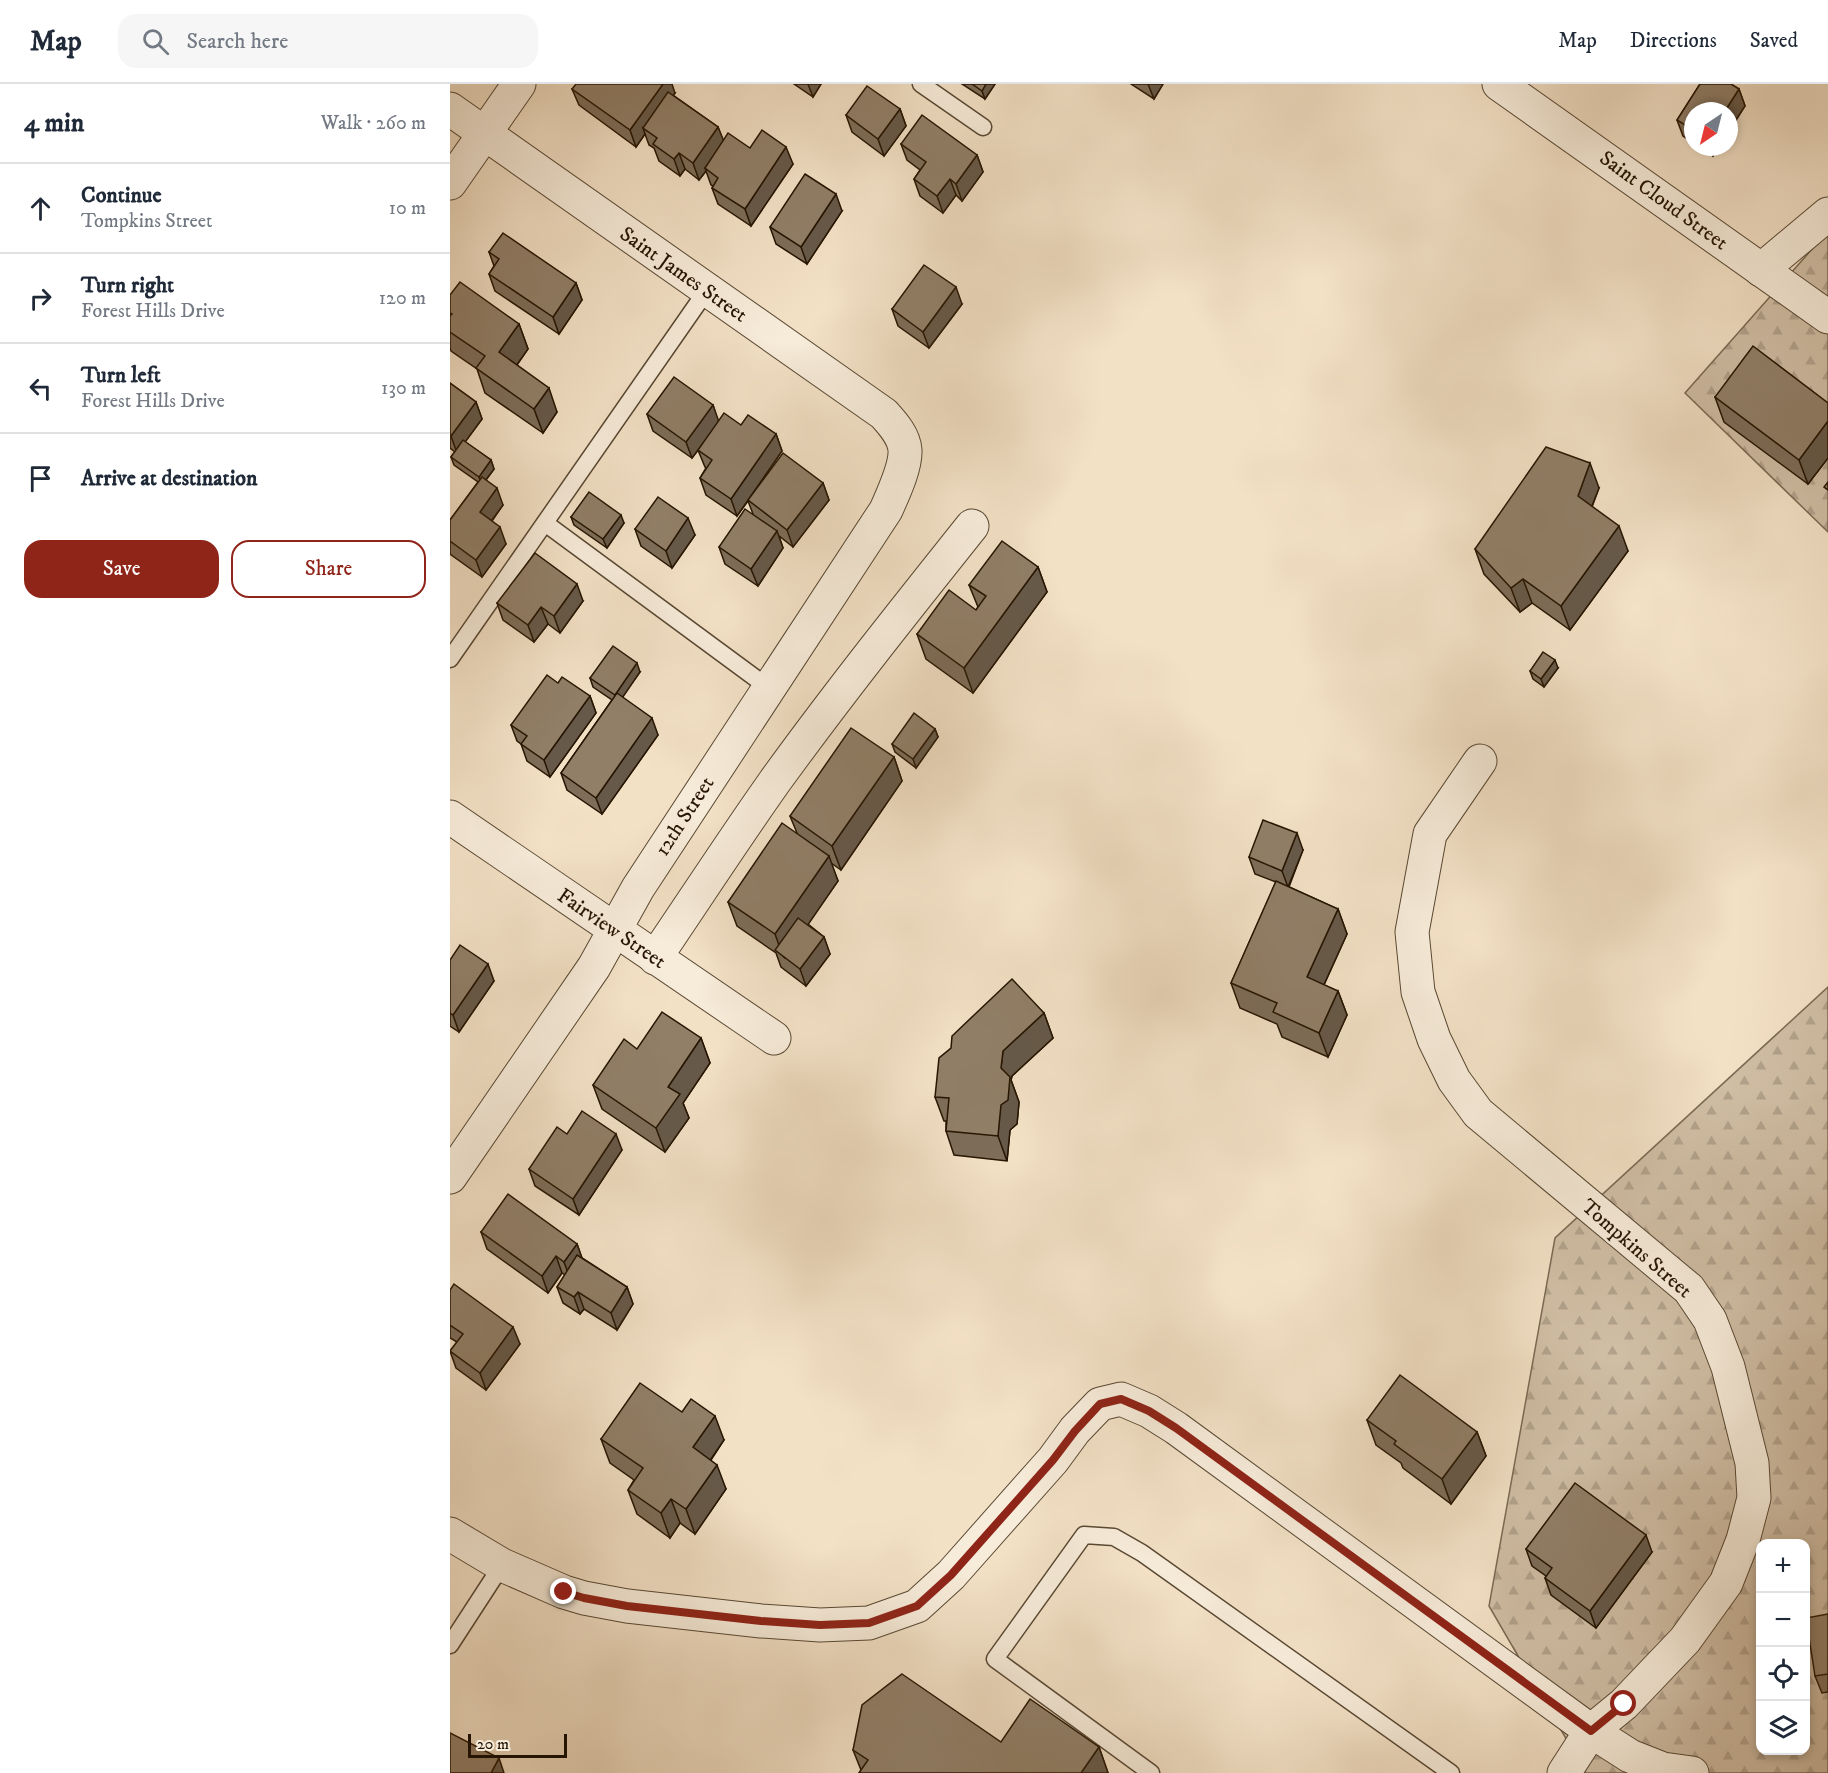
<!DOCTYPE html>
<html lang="en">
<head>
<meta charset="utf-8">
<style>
  :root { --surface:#fff; --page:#f6f6f7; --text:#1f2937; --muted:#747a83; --line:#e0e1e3; --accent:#8f2418 }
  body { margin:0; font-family:"IM FELL DW Pica",serif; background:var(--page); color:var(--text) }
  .controls { position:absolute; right:18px; bottom:18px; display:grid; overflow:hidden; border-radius:12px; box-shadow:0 3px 9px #0003 }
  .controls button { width:54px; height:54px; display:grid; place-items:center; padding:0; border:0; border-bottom:2px solid var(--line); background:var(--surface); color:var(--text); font:30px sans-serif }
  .compass { position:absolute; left:1234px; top:18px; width:54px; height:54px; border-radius:50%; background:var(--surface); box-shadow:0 3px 9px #0003; rotate:215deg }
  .scale { position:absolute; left:18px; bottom:15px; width:99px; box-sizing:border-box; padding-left:6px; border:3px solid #261502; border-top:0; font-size:16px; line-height:21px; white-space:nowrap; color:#261502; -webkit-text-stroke:4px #f7ecda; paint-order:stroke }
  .stop { position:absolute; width:18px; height:18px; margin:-14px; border:4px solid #8f2418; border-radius:50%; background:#fff }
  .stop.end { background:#8f2418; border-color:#fff; box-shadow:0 2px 6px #0008 }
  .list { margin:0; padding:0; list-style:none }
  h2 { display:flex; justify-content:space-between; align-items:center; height:78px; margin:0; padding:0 24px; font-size:26px }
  h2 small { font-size:20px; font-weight:400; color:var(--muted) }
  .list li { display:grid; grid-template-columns:39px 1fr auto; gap:18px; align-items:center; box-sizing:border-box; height:90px; padding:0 24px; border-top:2px solid var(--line) }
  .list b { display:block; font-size:22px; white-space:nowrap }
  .list p { margin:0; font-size:20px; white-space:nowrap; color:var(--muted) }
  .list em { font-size:20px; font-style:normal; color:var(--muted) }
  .actions { display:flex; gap:12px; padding:18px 24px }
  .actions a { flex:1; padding:14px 0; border:2px solid var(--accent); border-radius:18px; text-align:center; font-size:21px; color:var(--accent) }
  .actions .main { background:var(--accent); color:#fff }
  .icon { flex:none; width:33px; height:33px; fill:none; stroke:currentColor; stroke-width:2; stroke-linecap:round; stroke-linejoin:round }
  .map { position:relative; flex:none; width:1378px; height:1689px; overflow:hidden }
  header { display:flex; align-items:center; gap:36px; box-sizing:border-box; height:84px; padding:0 30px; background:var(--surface); border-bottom:2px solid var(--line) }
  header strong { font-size:28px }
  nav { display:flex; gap:33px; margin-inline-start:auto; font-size:21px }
  .search { width:420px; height:54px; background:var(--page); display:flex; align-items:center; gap:15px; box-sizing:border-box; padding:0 21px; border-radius:18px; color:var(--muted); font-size:22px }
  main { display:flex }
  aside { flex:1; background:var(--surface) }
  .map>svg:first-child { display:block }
  .forest { fill:url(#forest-firs); stroke:#7b6a54; stroke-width:1.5; fill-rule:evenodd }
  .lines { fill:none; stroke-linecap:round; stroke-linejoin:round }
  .lane-casing { stroke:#594833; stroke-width:19 }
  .street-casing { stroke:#594833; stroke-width:35 }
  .lane { stroke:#f7ecda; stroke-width:16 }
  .street { stroke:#f7ecda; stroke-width:33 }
  .wall { fill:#7d6d59; stroke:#261502; stroke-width:1.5 }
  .shaded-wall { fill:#665949; stroke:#261502; stroke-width:1.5 }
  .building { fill:#917f68; stroke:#261502; stroke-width:1.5 }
  .route { stroke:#8f2418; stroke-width:8 }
  .labels { text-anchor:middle; stroke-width:4.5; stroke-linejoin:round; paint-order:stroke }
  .street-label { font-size:21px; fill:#261502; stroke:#f7ecda }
</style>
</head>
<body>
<header>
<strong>Map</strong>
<div class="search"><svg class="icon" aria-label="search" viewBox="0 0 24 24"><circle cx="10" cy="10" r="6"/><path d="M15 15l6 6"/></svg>Search here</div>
<nav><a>Map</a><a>Directions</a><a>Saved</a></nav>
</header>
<main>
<aside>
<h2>4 min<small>Walk · 260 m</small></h2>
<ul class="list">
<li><svg class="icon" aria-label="ahead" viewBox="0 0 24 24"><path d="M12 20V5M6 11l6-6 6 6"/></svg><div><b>Continue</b><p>Tompkins Street</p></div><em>10 m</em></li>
<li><svg class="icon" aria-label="right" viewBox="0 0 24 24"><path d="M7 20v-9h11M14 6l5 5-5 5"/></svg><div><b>Turn right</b><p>Forest Hills Drive</p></div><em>120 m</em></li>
<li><svg class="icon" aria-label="left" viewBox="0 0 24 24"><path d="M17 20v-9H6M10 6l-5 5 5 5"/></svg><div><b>Turn left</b><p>Forest Hills Drive</p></div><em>130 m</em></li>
<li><svg class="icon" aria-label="arrive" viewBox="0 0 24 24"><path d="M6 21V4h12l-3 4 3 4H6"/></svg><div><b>Arrive at destination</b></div></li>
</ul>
<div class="actions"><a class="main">Save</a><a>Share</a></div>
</aside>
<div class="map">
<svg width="1378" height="1689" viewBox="0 0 1378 1689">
  <defs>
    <pattern id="forest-firs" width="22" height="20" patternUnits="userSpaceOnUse" patternTransform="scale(1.5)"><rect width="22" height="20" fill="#d0bea5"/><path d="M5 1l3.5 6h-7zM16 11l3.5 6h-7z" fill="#b2a28c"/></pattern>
  </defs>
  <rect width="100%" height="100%" fill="#f3e1c6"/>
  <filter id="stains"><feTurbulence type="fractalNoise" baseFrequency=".00333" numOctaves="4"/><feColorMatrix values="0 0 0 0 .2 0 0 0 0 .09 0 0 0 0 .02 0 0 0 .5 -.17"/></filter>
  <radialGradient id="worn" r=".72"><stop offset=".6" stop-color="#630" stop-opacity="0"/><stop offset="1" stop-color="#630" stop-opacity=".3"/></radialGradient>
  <g class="forest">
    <polygon points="1378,147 1378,448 1235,309"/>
    <path d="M1378 903V1689H1136L1039 1522 1105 1154ZM1310 1460H1356V1666H1310Z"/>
  </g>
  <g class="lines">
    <defs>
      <g id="lane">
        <polyline points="471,0 533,43"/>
        <polyline points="95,439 319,604"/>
        <polyline points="0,575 257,206"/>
        <polyline points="0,1561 52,1481"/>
        <polyline points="701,1689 545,1575 634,1451 664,1453 692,1469 1001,1689"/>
      </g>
      <g id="street">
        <polyline points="1049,0 1378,233"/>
        <path d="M0 25 434 330C443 340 454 352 455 366 456 383 443 410 436 426L188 804 144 883 0 1093"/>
        <polyline points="0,99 69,0"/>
        <polyline points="1311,186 1378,130"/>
        <polyline points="1030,677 980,750 962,848 968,908 984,955 1004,996 1028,1029 1239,1205 1260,1236 1278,1283 1302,1379 1304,1414 1293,1456 1276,1499 1235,1556 1174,1620 1141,1647 1114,1689"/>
        <polyline points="0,733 324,954"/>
        <path d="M205 874C245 815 284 755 325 697 388 610 455 526 522 442"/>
        <polyline points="0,1450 52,1481 114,1508 134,1514 177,1522 311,1537 370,1541 419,1539 467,1522 501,1491 603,1376 625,1346 650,1320 671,1315 699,1327 726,1344 1141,1647 1180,1672 1213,1685 1242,1689"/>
      </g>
    </defs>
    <use href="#lane" class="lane-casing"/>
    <use href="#street" class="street-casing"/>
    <use href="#lane" class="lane"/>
    <use href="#street" class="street"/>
  </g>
  <g class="wall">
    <polygon points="344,0 371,0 363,13"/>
    <polygon points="512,0 545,0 535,15"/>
    <polygon points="681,0 713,0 704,15"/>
    <polygon points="1250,0 1281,0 1289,5 1295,22 1279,47 1279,27 1243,27 1243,59 1233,52 1227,36"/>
    <polygon points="122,5 225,9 223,11 268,43 273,56 300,64 343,80 301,142 268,120 262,104 263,102 261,101 256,87 249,96 235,85 230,92 209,77 204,64 199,61 195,50 186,63 129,21"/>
    <polygon points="450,25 456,42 434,72 402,48 396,31"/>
    <polygon points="451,60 527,71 533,88 512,117 506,111 493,129 470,112 464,95 470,86 457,76"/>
    <polygon points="1249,63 1269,63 1263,72"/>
    <polygon points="392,127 357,180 326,160 320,143"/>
    <polygon points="39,168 126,199 132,216 109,250 45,207 39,190 44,182"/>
    <polygon points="0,211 69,240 78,265 67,281 107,328 93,349 35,309 27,285 1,267 0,264"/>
    <polygon points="512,220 479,264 448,242 442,225"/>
    <polygon points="0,299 26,318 32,335 15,358 41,376 44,385 36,396 53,421 42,437 56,460 32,493 0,470 0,436 28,398 4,381 1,373 5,368 0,364"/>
    <polygon points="1265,313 1378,319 1378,374 1358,400 1274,338"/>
    <polygon points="263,321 268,337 291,341 326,350 332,367 308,402 373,399 379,416 343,463 329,452 333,464 308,502 275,480 269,463 303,430 298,417 287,432 256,411 250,394 256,384 255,383 248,366 252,361 242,374 203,347 197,330"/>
    <polygon points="1149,404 1142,423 1178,467 1120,546 1082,519 1070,528 1034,490 1025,465"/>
    <polygon points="121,433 174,439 157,464 124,441"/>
    <polygon points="185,445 245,451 222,484 191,462"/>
    <polygon points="588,483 597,508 523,609 476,575 467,550 526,526 528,523 519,501"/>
    <polygon points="133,517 110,549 98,540 84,558 53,536 47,519"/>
    <polygon points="1108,584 1094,603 1083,595 1080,587"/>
    <polygon points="190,588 172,613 208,651 152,730 117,706 111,689 162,616 143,603 140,594"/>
    <polygon points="108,599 140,612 146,629 100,693 77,677 71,660 67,657 61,641"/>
    <polygon points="485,645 488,653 466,684 445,668 442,660"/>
    <polygon points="444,673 452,697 391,786 381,779 388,797 358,840 374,853 380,870 356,902 331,883 326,869 287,842 278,818 347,749 340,732"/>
    <polygon points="853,766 839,803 888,825 897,850 874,901 888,907 897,931 878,973 832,953 827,940 790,924 781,899 826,798 805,790 799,773"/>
    <polygon points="0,876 44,897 9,948 0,942"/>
    <polygon points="594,929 603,954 562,992 561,996 569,1018 567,1040 560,1046 557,1077 504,1071 496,1047 496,1037 494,1037 485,1013"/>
    <polygon points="251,954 260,979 233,1019 239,1034 215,1068 152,1025 143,1001 187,965"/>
    <polygon points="117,1050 172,1066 129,1131 85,1102 79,1085"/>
    <polygon points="31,1148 127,1160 132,1174 177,1203 183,1220 167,1246 134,1225 130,1230 113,1219 107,1203 115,1191 112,1189 98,1209 37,1165"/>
    <polygon points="0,1206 70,1260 36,1306 6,1284 0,1267 7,1258 0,1254"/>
    <polygon points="917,1336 1027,1348 1036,1372 1001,1420 953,1384 951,1379 926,1361"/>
    <polygon points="151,1355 274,1356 261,1376 276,1405 245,1450 230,1439 220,1454 187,1430 178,1406 184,1396 160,1379"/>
    <polygon points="1076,1465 1202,1468 1146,1544 1101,1511 1095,1494 1096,1492 1082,1482"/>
    <polygon points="1378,1530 1378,1608 1372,1609 1365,1592"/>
    <polygon points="551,1658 649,1663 658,1689 409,1689 411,1686 403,1666"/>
  </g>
  <g class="shaded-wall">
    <polygon points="213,0 222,0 225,9 197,47 193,44 195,50 186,63 180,46"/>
    <polygon points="358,0 371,0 363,13"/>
    <polygon points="536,0 545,0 535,15 532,7"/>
    <polygon points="698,0 713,0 704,15"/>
    <polygon points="1289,5 1295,22 1279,47 1279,27 1275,27"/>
    <polygon points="450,25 456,42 434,72 428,55"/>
    <polygon points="268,43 275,60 255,84 256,87 249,96 243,79"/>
    <polygon points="336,63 343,80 301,142 295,125"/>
    <polygon points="1259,63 1269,63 1263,72"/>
    <polygon points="229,69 235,85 230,92 224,75"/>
    <polygon points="527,71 533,88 512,117 506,100"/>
    <polygon points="500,95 506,111 493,129 487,112"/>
    <polygon points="386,110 392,127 357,180 351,163"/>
    <polygon points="126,199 132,216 109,250 103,233"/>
    <polygon points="506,203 512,220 479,264 473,248"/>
    <polygon points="69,240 78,265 58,293 49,268"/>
    <polygon points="99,304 107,328 93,349 84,325"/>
    <polygon points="26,318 32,335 7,369 1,352"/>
    <polygon points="263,321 269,338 242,374 236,358"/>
    <polygon points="1378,337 1378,374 1358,400 1349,376"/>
    <polygon points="326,350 332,367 287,432 281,415"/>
    <polygon points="41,376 44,385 32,401 29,393"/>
    <polygon points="1140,379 1149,404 1136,437 1128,412"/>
    <polygon points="373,399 379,416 343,463 337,446"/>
    <polygon points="47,404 53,421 36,444 30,428"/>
    <polygon points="171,431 174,439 157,464 153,455"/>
    <polygon points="238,434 245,451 222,484 216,467"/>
    <polygon points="1169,442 1178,467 1120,546 1111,522"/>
    <polygon points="50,443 56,460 32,493 26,476"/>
    <polygon points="327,447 333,464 308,502 301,485"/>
    <polygon points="588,483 597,508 523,609 514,584"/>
    <polygon points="1073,495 1082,519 1070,528 1061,504"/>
    <polygon points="127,500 133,517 110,549 104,532"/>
    <polygon points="91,523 98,540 84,558 78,541"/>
    <polygon points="1105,576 1108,584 1094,603 1091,595"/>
    <polygon points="187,579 190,588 168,620 165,611"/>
    <polygon points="140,612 146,629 100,693 94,676"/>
    <polygon points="202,634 208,651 152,730 146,714"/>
    <polygon points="485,645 488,653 466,684 463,675"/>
    <polygon points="444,673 452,697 391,786 382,762"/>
    <polygon points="847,749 853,766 838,803 832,787"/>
    <polygon points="379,772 388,797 335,874 333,872 325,850"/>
    <polygon points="888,825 897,850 866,918 857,893"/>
    <polygon points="374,853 380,870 356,902 350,885"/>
    <polygon points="38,880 44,897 9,948 3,931"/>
    <polygon points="888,907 897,931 878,973 869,949"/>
    <polygon points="594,929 603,954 562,992 561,996 569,1018 567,1040 560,1046 557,1077 548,1052 551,984 553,967"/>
    <polygon points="251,954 260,979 233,1019 239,1034 215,1068 206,1044 218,1003"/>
    <polygon points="166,1050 172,1066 129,1131 123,1115"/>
    <polygon points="127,1160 133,1177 120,1194 114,1178"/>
    <polygon points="106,1172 112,1189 98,1209 92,1192"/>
    <polygon points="177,1203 183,1220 167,1246 161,1229"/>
    <polygon points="128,1208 134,1225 130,1230 124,1213"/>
    <polygon points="63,1243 70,1260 36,1306 30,1289"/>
    <polygon points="265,1332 274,1356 252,1388 243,1363"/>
    <polygon points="1027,1348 1036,1372 1001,1420 992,1395"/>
    <polygon points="267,1381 276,1405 245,1450 236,1425"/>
    <polygon points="221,1415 230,1439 220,1454 211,1429"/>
    <polygon points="1196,1451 1202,1468 1146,1544 1140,1527"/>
    <polygon points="649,1663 658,1689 631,1689"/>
    <polygon points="49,1674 54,1689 41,1689"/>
  </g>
  <g class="building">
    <polygon points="126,0 213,0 180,46 122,5"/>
    <polygon points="522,0 536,0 532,7"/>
    <polygon points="1250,0 1281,0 1289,5 1275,27 1243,27 1243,46 1227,36"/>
    <polygon points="417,2 450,25 428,55 396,31"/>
    <polygon points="218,8 268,43 243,79 229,69 224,75 203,60 207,54 193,44"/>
    <polygon points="472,31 527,71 506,100 500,95 487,112 464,95 476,78 451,60"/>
    <polygon points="312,46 336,63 295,125 262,104 268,94 255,84 278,49 300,64"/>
    <polygon points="355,90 386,110 351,163 320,143"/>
    <polygon points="53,149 126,199 103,233 39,190 49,175 39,168"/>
    <polygon points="474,181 506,203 473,248 442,225"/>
    <polygon points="10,198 69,240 49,268 99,304 84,325 26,284 35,272 0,248 0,232 2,230 0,229 0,211"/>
    <polygon points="1303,262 1378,319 1378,337 1349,376 1265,313"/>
    <polygon points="224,293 263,321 236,358 197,330"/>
    <polygon points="0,299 26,318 1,352 0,352"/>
    <polygon points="274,329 291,341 298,331 326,350 281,415 250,394 262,376 248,366"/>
    <polygon points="13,356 41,376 29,393 1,373"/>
    <polygon points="1096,363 1140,379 1128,412 1169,442 1111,522 1073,495 1061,504 1025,465"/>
    <polygon points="333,369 373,399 337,446 298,416"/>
    <polygon points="32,393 47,404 30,428 50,443 26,476 0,457 0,436"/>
    <polygon points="1378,398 1378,406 1374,403"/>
    <polygon points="139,408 171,431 153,455 121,433"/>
    <polygon points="208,413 238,434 216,467 185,445"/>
    <polygon points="295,425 327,447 301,485 269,463"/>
    <polygon points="552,457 588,483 514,584 467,550 499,506 526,526 536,512 519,501"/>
    <polygon points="85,469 127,500 104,532 91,523 78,541 47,519"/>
    <polygon points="163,562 187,579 165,611 140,594"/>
    <polygon points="1093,568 1105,576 1091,595 1080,587"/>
    <polygon points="97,591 108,599 112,593 140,612 94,676 71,660 77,652 61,641"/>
    <polygon points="167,609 202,634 146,714 111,689"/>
    <polygon points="464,629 485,645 463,675 442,660"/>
    <polygon points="401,644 444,673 382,762 340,732"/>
    <polygon points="813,736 847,749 832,787 799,773"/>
    <polygon points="332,739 379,772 325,850 278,818"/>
    <polygon points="826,797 888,825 857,893 888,907 869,949 823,928 827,919 781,899"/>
    <polygon points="348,834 374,853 350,885 325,866"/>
    <polygon points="10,861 38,880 3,931 0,929 0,876"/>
    <polygon points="562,895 594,929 553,967 551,984 560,993 558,1016 551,1021 548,1052 496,1047 499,1014 485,1013 489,974 501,964 502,952"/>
    <polygon points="212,928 251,954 218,1003 230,1010 206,1044 143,1001 174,955 187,965"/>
    <polygon points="132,1027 166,1050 123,1115 79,1085 107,1043 117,1050"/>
    <polygon points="58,1110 127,1160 114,1178 106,1172 92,1192 31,1148"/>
    <polygon points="127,1171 177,1203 161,1229 128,1208 124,1213 107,1203"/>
    <polygon points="4,1200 63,1243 30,1289 0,1267 13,1250 0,1241 0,1206"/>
    <polygon points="950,1291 1027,1348 992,1395 944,1360 946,1357 917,1336"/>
    <polygon points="190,1299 232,1328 241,1315 265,1332 243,1363 267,1381 236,1425 221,1415 211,1429 178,1406 193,1384 151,1355"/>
    <polygon points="1125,1399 1196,1451 1140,1527 1095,1494 1102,1484 1076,1465"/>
    <polygon points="1378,1530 1378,1590 1365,1592 1356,1534"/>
    <polygon points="452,1590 551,1658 580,1615 649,1663 631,1689 409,1689 418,1676 403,1666 412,1621"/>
    <polygon points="0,1649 49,1674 41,1689 0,1689"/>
  </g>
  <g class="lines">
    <polyline class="route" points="114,1508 134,1514 177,1522 311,1537 370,1541 419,1539 467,1522 501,1491 603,1376 625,1347 650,1320 671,1315 699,1327 726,1344 1141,1647 1174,1620"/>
  </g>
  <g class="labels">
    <g class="street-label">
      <text transform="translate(1214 116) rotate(36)" y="7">Saint Cloud Street</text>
      <text transform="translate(234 190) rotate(35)" y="7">Saint James Street</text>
      <text transform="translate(234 732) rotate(-57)" y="7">12th Street</text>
      <text transform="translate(162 844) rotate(34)" y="7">Fairview Street</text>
      <text transform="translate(1187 1164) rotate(41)" y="7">Tompkins Street</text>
    </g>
  </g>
  <rect width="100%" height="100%" filter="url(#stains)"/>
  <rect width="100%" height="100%" fill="url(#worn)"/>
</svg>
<div class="controls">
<button>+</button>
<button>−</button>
<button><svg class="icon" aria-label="locate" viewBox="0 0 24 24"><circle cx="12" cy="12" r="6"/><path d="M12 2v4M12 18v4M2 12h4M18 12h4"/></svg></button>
<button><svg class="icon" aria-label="layers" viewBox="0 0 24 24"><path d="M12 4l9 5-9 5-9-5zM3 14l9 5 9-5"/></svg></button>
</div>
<svg class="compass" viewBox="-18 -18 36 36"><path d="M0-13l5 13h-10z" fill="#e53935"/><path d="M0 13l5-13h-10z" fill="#747a83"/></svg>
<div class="scale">20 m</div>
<div class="stop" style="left:1174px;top:1620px"></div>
<div class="stop end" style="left:114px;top:1508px"></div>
</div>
</main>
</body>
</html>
